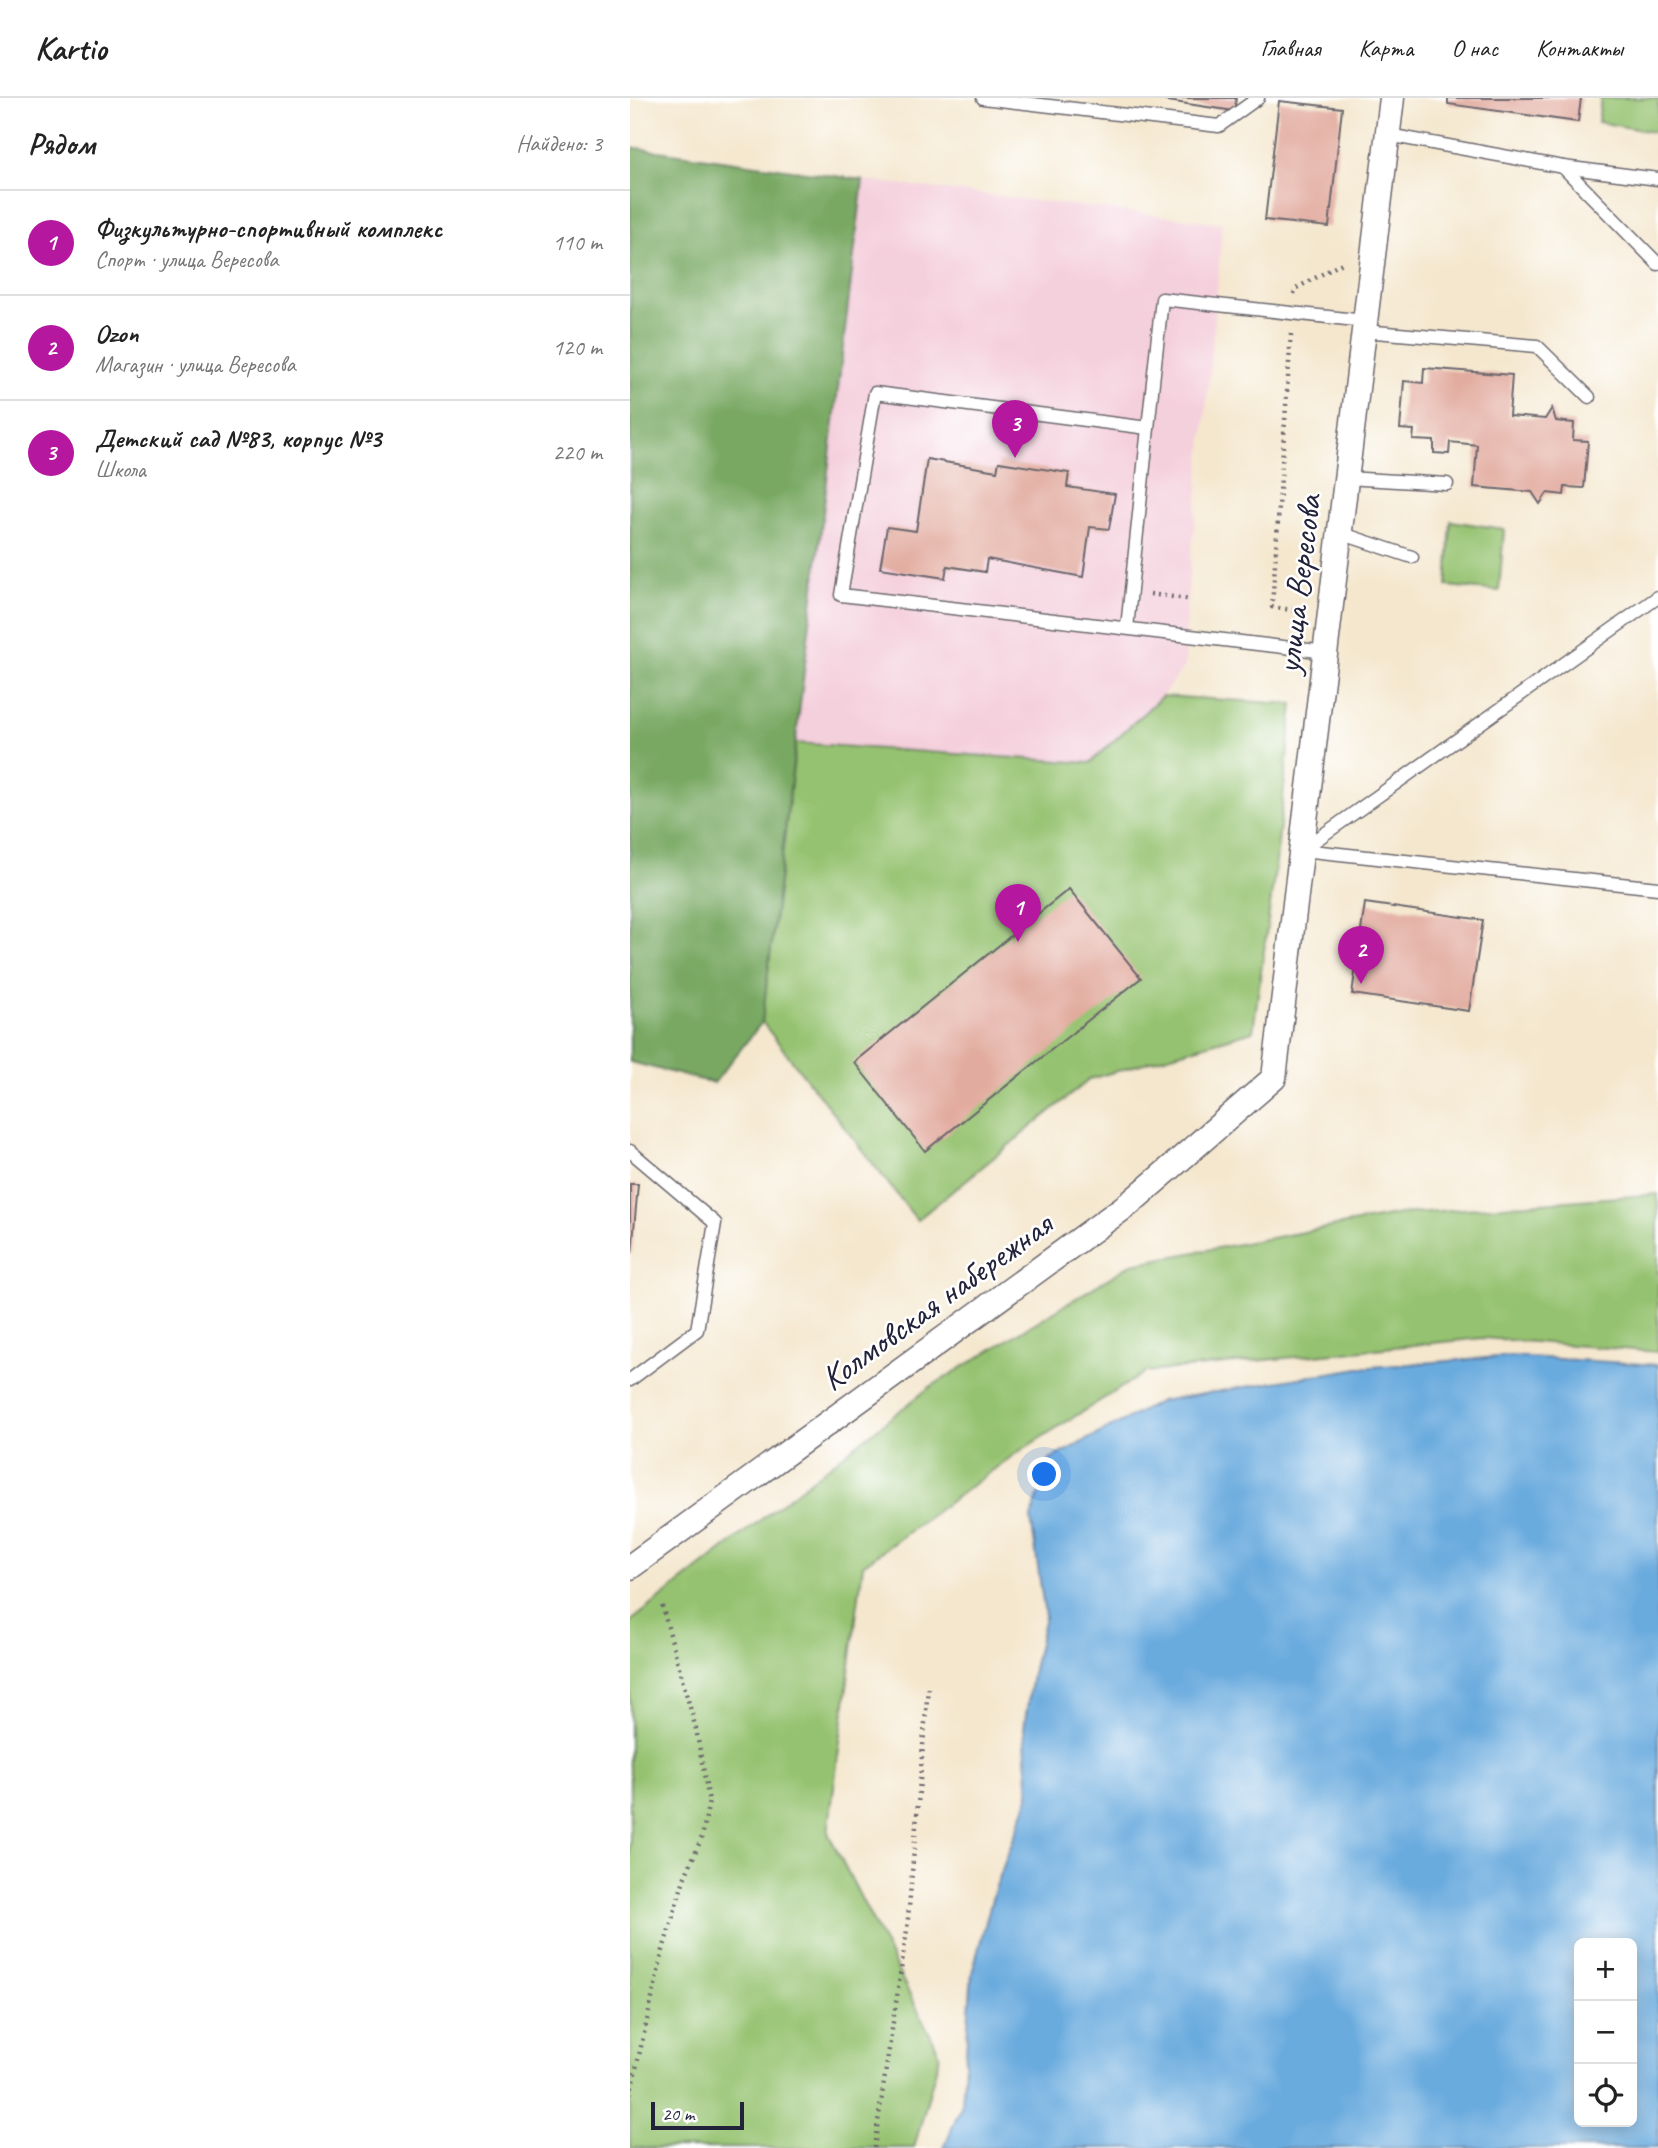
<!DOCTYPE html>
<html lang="ru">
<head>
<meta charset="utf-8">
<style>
  :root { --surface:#fff; --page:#f2f2f2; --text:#222; --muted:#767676; --line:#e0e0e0; --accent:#b5179e }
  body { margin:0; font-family:Caveat,sans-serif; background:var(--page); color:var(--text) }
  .controls { position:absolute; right:21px; bottom:21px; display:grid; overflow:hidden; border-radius:10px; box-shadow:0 4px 18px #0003 }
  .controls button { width:63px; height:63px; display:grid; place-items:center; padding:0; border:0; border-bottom:2px solid var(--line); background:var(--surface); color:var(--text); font:35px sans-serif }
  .scale { position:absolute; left:21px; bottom:18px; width:93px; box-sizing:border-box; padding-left:7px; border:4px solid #22223b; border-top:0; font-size:19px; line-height:24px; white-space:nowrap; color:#22223b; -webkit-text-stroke:5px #fff; paint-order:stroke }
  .you { position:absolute; left:415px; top:1377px; width:24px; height:24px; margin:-18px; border:5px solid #fff; border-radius:50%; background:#1a73e8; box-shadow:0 0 0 10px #1a73e833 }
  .badge { display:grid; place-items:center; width:46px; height:46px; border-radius:50%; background:var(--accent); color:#fff; font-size:23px; font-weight:700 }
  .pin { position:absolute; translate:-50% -58px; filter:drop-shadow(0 2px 4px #0008) }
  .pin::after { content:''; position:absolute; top:37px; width:24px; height:21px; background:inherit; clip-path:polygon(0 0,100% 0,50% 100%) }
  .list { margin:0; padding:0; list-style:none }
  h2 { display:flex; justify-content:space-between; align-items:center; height:91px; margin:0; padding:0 28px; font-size:30px }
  h2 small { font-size:23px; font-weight:400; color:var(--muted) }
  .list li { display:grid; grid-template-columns:46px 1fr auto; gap:21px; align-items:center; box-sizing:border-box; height:105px; padding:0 28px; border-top:2px solid var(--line) }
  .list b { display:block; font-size:26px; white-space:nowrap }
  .list p { margin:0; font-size:23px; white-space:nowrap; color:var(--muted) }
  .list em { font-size:23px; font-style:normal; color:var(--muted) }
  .icon { flex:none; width:38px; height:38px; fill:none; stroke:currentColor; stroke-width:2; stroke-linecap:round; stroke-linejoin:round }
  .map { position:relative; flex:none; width:1028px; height:2050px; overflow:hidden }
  header { display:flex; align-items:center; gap:42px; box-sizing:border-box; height:98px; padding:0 35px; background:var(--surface); border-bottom:2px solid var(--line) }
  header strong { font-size:33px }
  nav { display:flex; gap:38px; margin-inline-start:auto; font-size:24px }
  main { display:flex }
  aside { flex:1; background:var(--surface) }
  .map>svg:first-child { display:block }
  .built { fill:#f4cfdc }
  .green { fill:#95c270; stroke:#5c7256; stroke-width:2 }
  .forest { fill:#78a862; stroke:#4d654e; stroke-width:2 }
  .water { fill:#6babde; stroke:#46668c; stroke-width:2; fill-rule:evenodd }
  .building { fill:#e2ab9f }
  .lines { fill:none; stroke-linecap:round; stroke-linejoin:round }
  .lane-casing { stroke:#6c676e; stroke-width:15 }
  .street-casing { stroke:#6c676e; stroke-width:27 }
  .path { stroke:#6c676e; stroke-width:4.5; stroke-dasharray:2 5; stroke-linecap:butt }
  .lane { stroke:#fff; stroke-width:12 }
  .street { stroke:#fff; stroke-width:24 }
  .labels { text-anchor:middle; stroke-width:5; stroke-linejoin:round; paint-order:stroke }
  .street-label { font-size:35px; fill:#22223b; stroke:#fff }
</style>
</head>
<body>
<header>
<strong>Kartio</strong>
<nav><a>Главная</a><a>Карта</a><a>О нас</a><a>Контакты</a></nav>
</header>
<main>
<aside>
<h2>Рядом<small>Найдено: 3</small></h2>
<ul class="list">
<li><span class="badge">1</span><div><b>Физкультурно-спортивный комплекс</b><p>Спорт · улица Вересова</p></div><em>110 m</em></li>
<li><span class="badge">2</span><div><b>Ozon</b><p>Магазин · улица Вересова</p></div><em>120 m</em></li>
<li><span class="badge">3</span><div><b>Детский сад №83, корпус №3</b><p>Школа</p></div><em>220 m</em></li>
</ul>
</aside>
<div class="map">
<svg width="1028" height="2050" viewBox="0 0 1028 2050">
  <rect width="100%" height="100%" fill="#fff"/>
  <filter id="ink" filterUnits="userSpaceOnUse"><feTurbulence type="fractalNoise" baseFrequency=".0143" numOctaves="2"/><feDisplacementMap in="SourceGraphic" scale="14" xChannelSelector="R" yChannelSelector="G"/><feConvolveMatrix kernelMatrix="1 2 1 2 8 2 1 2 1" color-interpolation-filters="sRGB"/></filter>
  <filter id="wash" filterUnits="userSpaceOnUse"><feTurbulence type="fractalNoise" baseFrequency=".00686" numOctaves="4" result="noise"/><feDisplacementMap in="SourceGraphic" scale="28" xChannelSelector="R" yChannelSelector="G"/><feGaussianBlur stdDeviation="1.57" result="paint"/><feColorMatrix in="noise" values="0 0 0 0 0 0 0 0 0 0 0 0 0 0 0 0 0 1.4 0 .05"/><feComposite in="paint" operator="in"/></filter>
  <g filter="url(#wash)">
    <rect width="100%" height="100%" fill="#f4e7ce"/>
    <polygon class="built" points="233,82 592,125 585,220 557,501 555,568 532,598 460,665 166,645"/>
    <g class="green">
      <polygon points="971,0 1028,0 1028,35 968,24"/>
      <polygon points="821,423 874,431 869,493 817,488"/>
      <polygon points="532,598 663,606 646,764 623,933 460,981 287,1122 132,924 166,645 460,665"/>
      <polygon points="1028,1096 1028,1254 853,1240 516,1274 385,1356 233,1467 198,1735 310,1956 284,2050 0,2050 0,1524 300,1289 502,1166 770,1116"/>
    </g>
    <polygon class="forest" points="0,49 233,82 132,924 84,985 0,964"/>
    <path class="water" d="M881 1258 1028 1267V2050H314L332 2005 342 1875 364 1794 399 1698 394 1630 402 1576 415 1518 401 1420 420 1361 531 1303 729 1270ZM949 1845H1002V2024H949Z"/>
    <g id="blocks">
      <g class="building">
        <polygon points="518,0 606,0 604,13"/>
        <polygon points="818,0 951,0 948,24 818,6"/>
        <polygon points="649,3 712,10 699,129 635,122"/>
        <polygon points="794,270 882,277 879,318 915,321 922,310 926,323 944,325 943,342 958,343 954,390 935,389 934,397 917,395 910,406 902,394 844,389 847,347 820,344 819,356 804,355 804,343 783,342 784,332 770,331 774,283 793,285"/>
        <polygon points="297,361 367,373 369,364 439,375 437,389 485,396 479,431 460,429 453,479 357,461 355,474 317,468 315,480 250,470 257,429 286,433"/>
        <polygon points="439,791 511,880 295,1053 224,964"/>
        <polygon points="735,805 853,822 839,913 722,896"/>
        <polygon points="0,1086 8,1086 2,1155 0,1155"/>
      </g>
    </g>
  </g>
  <g filter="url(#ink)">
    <use href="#blocks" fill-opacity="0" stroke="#6c676e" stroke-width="2"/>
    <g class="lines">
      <defs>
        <g id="lane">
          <polyline points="353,0 589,28 628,0"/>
          <polyline points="758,37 933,69 1028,81"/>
          <polyline points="933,69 1028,166"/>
          <polyline points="734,233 907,248 959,299"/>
          <polyline points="716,380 817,386"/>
          <polyline points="710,435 782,459"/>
          <polyline points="497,530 518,330"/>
          <polyline points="696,554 211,497 245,295 518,330 532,201 735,223"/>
          <polyline points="672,752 1028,499"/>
          <polyline points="672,752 1028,790"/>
          <polyline points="0,1053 85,1125 67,1232 0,1282"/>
        </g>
        <polyline id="street" points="0,1469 500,1105 644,980 762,0"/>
      </defs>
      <use href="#lane" class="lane-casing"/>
      <use href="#street" class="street-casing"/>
      <g class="path">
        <polyline points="664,196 665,191 714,164"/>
        <polyline points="661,236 642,509 675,514"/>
        <polyline points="520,496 557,501"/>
        <polyline points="0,1997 33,1852 54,1781 72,1739 79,1703 66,1631 31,1504"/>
        <polyline points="244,2050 277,1832 298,1590"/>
      </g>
      <use href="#lane" class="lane"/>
      <use href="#street" class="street"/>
    </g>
  </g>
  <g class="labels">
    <g class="street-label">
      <text transform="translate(668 486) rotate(-83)" y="12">улица Вересова</text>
      <text transform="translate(306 1203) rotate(-36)" y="12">Колмовская набережная</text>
    </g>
  </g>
</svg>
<div class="controls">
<button>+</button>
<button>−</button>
<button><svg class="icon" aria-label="locate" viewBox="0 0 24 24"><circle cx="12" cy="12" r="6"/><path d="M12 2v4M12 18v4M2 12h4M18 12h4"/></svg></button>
</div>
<div class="scale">20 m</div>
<div class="you"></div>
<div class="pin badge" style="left:388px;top:844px">1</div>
<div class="pin badge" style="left:731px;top:886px">2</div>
<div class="pin badge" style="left:385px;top:360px">3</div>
</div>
</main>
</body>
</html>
